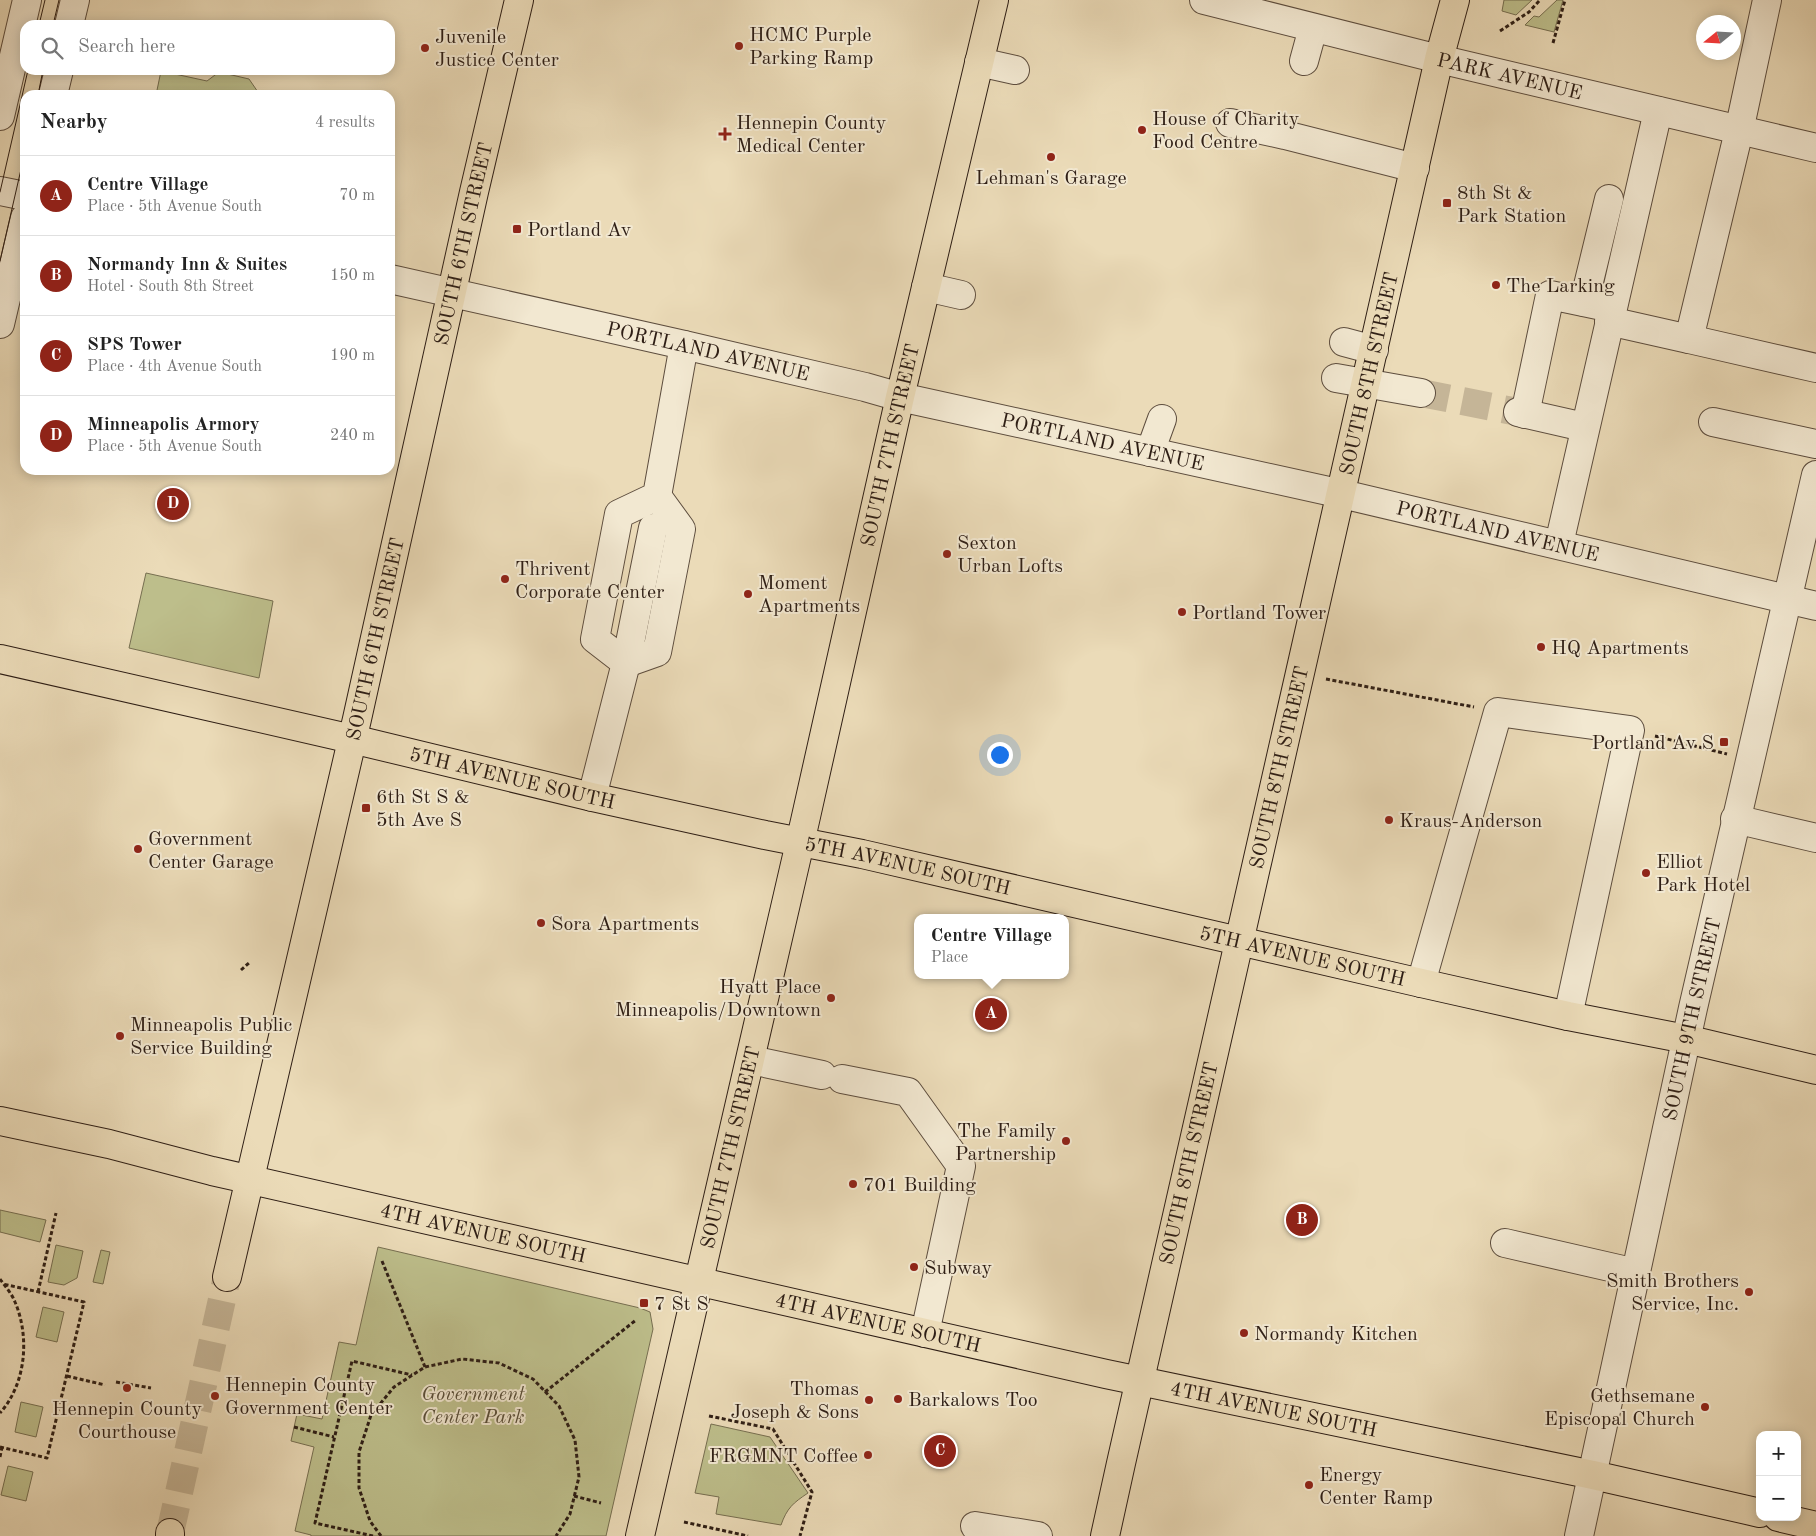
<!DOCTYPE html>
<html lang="en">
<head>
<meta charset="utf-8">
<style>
  :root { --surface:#fff; --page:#f6f6f6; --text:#222; --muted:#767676; --line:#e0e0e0; --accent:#8f2418 }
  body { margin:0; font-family:"Old Standard TT",serif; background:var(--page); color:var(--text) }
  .controls { position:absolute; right:15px; bottom:15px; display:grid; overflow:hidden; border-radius:10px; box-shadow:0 2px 12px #0003 }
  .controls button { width:45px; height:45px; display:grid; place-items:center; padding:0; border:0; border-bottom:1px solid var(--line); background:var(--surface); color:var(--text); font:25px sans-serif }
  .compass { position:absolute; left:1696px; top:15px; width:45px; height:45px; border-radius:50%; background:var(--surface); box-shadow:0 2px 12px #0003; rotate:252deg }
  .you { position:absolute; left:999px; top:754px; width:18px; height:18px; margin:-12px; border:4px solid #fff; border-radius:50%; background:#1a73e8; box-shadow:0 0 0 8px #1a73e833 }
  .badge { display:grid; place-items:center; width:32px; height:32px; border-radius:50%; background:var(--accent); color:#fff; font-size:16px; font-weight:700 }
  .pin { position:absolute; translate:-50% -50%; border:2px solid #fff; box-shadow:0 1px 5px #0006 }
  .popup { position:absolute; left:914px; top:914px; width:155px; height:65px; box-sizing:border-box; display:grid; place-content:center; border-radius:10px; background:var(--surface); filter:drop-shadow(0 1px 4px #0005); font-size:16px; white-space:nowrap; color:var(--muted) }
  .popup b { font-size:19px; color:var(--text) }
  .popup::after { content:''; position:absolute; left:50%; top:100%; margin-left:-10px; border:10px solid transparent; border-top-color:var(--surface) }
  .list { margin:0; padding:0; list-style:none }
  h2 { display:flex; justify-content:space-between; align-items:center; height:65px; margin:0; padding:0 20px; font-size:21px }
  h2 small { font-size:16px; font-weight:400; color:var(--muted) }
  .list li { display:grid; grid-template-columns:32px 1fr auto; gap:15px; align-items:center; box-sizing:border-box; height:80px; padding:0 20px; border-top:1px solid var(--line) }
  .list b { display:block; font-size:19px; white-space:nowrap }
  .list p { margin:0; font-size:16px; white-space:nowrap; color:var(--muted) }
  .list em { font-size:16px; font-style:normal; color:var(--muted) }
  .icon { flex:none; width:28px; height:28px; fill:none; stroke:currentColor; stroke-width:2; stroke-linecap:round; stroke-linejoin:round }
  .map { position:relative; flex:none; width:1816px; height:1536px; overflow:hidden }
  .search { position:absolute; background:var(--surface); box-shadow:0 2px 12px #0003; left:20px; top:20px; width:375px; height:55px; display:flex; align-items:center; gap:12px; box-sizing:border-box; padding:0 18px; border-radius:15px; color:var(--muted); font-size:19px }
  .panel { position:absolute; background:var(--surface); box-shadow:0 2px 12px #0003; left:20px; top:90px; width:375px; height:385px; border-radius:15px }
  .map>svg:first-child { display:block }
  .green { fill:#bdbe8b; stroke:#766e50 }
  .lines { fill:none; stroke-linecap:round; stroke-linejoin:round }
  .minor-tunnel { stroke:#c5b597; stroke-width:28; stroke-dasharray:28 14; stroke-linecap:butt }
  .major-tunnel { stroke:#c5b597; stroke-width:28; stroke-dasharray:28 14; stroke-linecap:butt }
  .minor-casing { stroke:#5d4d3e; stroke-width:30 }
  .major-casing { stroke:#2e1e15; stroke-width:30 }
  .path { stroke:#2e1e15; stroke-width:3; stroke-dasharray:4 2.5; stroke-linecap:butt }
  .minor { stroke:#f2e8d1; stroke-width:28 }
  .major { stroke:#ebdbb8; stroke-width:28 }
  .tram { stroke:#2e1e15; stroke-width:1 }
  .poi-dot { fill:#8f2418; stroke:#f2e8d1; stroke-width:2 }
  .labels { text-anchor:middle; stroke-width:4; stroke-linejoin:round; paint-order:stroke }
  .poi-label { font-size:20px; fill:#2e1e15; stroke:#f2e8d1; text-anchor:start }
  .street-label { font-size:20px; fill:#2e1e15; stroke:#f2e8d1 }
  .park-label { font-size:20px; font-style:italic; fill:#594e38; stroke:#f2e8d1 }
</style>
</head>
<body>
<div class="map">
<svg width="1816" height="1536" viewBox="0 0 1816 1536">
  <rect width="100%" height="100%" fill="#ebdbb8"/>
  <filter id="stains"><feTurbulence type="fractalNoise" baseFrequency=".004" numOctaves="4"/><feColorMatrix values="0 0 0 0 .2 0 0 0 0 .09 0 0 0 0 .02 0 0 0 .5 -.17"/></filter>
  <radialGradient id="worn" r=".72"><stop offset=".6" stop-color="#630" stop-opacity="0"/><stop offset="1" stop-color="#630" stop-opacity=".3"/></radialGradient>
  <g class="green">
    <polygon points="1504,0 1532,0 1516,15 1502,11"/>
    <polygon points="1557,0 1563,0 1554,32 1525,25 1534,16 1539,17"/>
    <polygon points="161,71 207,81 219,72 249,79 260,95 156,95"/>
    <polygon points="146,573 273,601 259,678 129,648"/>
    <polygon points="0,1210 46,1220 40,1242 0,1232"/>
    <polygon points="56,1245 83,1251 77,1278 64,1285 48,1282"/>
    <polygon points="378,1247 640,1308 650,1312 653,1329 606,1536 311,1536 311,1535 295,1531 314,1447 291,1441 297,1414 322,1419 339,1342 356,1345"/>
    <polygon points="101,1250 110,1252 103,1284 93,1282"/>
    <polygon points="43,1307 64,1312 57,1342 36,1337"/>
    <polygon points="21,1402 43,1407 36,1437 15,1432"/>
    <path d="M711 1424 770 1437 808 1493C793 1503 787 1508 781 1525L716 1514 719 1497 695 1493Z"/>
    <polygon points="8,1466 33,1472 26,1501 1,1495"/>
  </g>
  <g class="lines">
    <polyline class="minor-tunnel" points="1421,393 1518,412"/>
    <polyline class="major-tunnel" points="170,1533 227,1277"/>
    <defs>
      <g id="minor">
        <path id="s1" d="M1204 0 1439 59 1816 148"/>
        <polyline points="1767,0 1739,131 1689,339 1816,368"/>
        <polyline points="69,25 75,0"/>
        <polyline points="1304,61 1313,28"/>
        <polyline points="979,62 1015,70"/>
        <polyline points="53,95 59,70"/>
        <polyline points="0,116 27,0"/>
        <polyline points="1230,123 1285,135 1415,168"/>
        <polyline points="0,191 25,196"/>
        <path id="s2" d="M390 279 684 345 865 387 900 397 1342 494 1816 606"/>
        <polyline points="926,287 961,295"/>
        <polyline points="1584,302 1609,199"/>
        <polyline points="1609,321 1689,339"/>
        <polyline points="0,324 25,218"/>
        <polyline points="1344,342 1374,350"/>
        <polyline points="1336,378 1421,393"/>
        <polyline points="1518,412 1584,427"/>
        <polyline points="1525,414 1550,295 1612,308"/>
        <polyline points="1713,422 1816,444"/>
        <polyline points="1150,452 1162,419"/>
        <polyline points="1559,544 1658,111"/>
        <polyline points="626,663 657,652 681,529 657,496"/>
        <polyline points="626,663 653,528"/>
        <polyline points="592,797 626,663 595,639 619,514 657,496 684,345"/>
        <polyline points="1735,819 1816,838"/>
        <polyline points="1421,983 1498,712 1630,730 1568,1016"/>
        <polyline points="751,1060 822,1075"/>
        <polyline points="842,1079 908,1092 961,1166 925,1333"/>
        <polyline points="1505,1243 1636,1273"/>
        <polyline points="975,1526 1038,1536"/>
        <path id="s3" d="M1579 1536 1693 1008 1816 475"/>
      </g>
      <g id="major">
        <path id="s4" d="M0 659 352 739 592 797 765 835 862 854 1421 983 1568 1016 1686 1039 1816 1070"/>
        <path id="s5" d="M0 1121 109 1144 212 1171 1106 1374 1593 1475 1760 1513"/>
        <path id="s6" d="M227 1277 357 719 474 192 519 0"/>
        <polyline points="1778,1517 1816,1526"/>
        <polyline points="170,1536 170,1533"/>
        <path id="s7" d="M640 1536 805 821 900 397 994 0"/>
        <path id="s8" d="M1105 1536C1213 1043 1330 552 1439 59L1455 0"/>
      </g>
    </defs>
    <use href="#minor" class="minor-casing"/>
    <use href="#major" class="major-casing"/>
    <g class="path">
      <polyline points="1500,31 1529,12 1540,0"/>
      <polyline points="1553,43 1565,0"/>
      <polyline points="1326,679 1474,707"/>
      <polyline points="1655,736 1727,754"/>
      <polyline points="241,970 250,962"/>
      <polyline points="382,1261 425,1367"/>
      <path d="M0 1279C5 1286 12 1294 15 1302 30 1337 26 1384 0 1413"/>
      <polyline points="38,1292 56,1213"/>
      <polyline points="67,1376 105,1385"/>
      <polyline points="116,1382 151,1388"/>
      <polyline points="545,1392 636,1320"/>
      <polyline points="709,1416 773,1429 812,1492 800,1536"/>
      <polyline points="294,1427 334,1437"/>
      <polyline points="0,1447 47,1458 84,1302 3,1284"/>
      <polyline points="0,1457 2,1447"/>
      <polyline points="574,1496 601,1503"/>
      <polyline points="684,1522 748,1536"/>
      <polyline points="373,1536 315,1523 352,1361 412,1375"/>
      <polyline points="381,1536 370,1521 359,1488 359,1452 371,1415 394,1387 425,1367 462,1359 499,1363 533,1379 559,1406 575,1440 579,1477 570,1514 556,1536"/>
    </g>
    <use href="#minor" class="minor"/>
    <use href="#major" class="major"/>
    <g class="tram">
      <polyline points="39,25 45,0"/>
      <polyline points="53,25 59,0"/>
      <polyline points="38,95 43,70"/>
      <polyline points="0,192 28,70"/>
      <polyline points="0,261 25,152"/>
    </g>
  </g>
  <g class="poi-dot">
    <circle cx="739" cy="46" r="5"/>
    <circle cx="425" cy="48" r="5"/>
    <circle cx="1142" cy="130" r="5"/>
    <path d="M722.5 126.5h5v5h5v5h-5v5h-5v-5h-5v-5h5z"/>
    <circle cx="1051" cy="157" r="5"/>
    <rect x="1442" y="198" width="10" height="10" rx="2.5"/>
    <rect x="512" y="224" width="10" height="10" rx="2.5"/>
    <circle cx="1496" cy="285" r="5"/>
    <circle cx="947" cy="554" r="5"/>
    <circle cx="505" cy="579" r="5"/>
    <circle cx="748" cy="594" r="5"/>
    <circle cx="1182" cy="612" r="5"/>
    <circle cx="1541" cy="647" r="5"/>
    <rect x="1719" y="737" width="10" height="10" rx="2.5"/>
    <rect x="361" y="803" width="10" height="10" rx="2.5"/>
    <circle cx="1389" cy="820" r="5"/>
    <circle cx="138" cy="849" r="5"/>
    <circle cx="1646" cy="873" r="5"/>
    <circle cx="541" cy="923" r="5"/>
    <circle cx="831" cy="998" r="5"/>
    <circle cx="120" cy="1036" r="5"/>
    <circle cx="1066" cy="1141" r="5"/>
    <circle cx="853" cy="1184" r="5"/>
    <circle cx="914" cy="1267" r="5"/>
    <circle cx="1749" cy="1292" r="5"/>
    <rect x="639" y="1298" width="10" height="10" rx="2.5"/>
    <circle cx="1244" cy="1333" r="5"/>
    <circle cx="127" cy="1388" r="5"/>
    <circle cx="215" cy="1396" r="5"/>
    <circle cx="898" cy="1399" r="5"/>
    <circle cx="869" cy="1400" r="5"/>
    <circle cx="1705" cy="1407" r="5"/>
    <circle cx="868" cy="1455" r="5"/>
    <circle cx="1309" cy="1485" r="5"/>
  </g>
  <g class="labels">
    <g class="poi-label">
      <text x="749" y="41">HCMC Purple<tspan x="749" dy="23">Parking Ramp</tspan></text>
      <text x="435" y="43">Juvenile<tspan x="435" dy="23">Justice Center</tspan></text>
      <text x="1152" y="125">House of Charity<tspan x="1152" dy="23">Food Centre</tspan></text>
      <text x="736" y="129">Hennepin County<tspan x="736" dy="23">Medical Center</tspan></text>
      <text x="1051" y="184" text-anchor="middle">Lehman's Garage</text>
      <text x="1457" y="199">8th St &amp;<tspan x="1457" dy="23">Park Station</tspan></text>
      <text x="527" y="236">Portland Av</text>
      <text x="1506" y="292">The Larking</text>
      <text x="957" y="549">Sexton<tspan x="957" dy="23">Urban Lofts</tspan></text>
      <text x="515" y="575">Thrivent<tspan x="515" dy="23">Corporate Center</tspan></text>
      <text x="758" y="589">Moment<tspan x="758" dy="23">Apartments</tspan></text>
      <text x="1192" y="619">Portland Tower</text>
      <text x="1551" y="654">HQ Apartments</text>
      <text x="1714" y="749" text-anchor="end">Portland Av S</text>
      <text x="376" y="803">6th St S &amp;<tspan x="376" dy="23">5th Ave S</tspan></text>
      <text x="1399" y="827">Kraus-Anderson</text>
      <text x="148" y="845">Government<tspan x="148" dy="23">Center Garage</tspan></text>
      <text x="1656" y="868">Elliot<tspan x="1656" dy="23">Park Hotel</tspan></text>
      <text x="551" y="930">Sora Apartments</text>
      <text x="821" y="993" text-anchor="end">Hyatt Place<tspan x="821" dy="23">Minneapolis/Downtown</tspan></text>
      <text x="130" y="1031">Minneapolis Public<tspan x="130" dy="23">Service Building</tspan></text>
      <text x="1056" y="1137" text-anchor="end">The Family<tspan x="1056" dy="23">Partnership</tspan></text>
      <text x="863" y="1191">701 Building</text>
      <text x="924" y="1274">Subway</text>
      <text x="1739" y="1287" text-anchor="end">Smith Brothers<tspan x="1739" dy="23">Service, Inc.</tspan></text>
      <text x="654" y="1310">7 St S</text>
      <text x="1254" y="1340">Normandy Kitchen</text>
      <text x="225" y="1391">Hennepin County<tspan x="225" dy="23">Government Center</tspan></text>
      <text x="859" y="1395" text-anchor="end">Thomas<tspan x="859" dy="23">Joseph &amp; Sons</tspan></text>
      <text x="1695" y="1402" text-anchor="end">Gethsemane<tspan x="1695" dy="23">Episcopal Church</tspan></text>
      <text x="908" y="1406">Barkalows Too</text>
      <text x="127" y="1415" text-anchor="middle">Hennepin County<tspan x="127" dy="23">Courthouse</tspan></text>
      <text x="858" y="1462" text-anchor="end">FRGMNT Coffee</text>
      <text x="1319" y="1481">Energy<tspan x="1319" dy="23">Center Ramp</tspan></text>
    </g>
    <g class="street-label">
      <text dy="7" stroke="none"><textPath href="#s1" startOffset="315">PARK AVENUE</textPath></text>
      <text dy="7" stroke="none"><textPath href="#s6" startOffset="1060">SOUTH 6TH STREET</textPath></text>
      <text dy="7" stroke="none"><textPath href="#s2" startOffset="326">PORTLAND AVENUE</textPath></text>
      <text dy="7" stroke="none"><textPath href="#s8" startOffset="1192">SOUTH 8TH STREET</textPath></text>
      <text dy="7" stroke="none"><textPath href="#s2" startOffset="731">PORTLAND AVENUE</textPath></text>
      <text dy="7" stroke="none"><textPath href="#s7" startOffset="1119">SOUTH 7TH STREET</textPath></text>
      <text dy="7" stroke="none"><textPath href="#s2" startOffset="1136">PORTLAND AVENUE</textPath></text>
      <text dy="7" stroke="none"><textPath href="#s6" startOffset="655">SOUTH 6TH STREET</textPath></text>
      <text dy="7" stroke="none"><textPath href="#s8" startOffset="788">SOUTH 8TH STREET</textPath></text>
      <text dy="7" stroke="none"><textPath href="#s4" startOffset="526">5TH AVENUE SOUTH</textPath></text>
      <text dy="7" stroke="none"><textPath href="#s4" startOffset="931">5TH AVENUE SOUTH</textPath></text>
      <text dy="7" stroke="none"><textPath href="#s4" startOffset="1336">5TH AVENUE SOUTH</textPath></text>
      <text dy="7" stroke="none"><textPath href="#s3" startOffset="529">SOUTH 9TH STREET</textPath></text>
      <text dy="7" stroke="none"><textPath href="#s7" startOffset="399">SOUTH 7TH STREET</textPath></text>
      <text dy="7" stroke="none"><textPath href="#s8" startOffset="382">SOUTH 8TH STREET</textPath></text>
      <text dy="7" stroke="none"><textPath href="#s5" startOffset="496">4TH AVENUE SOUTH</textPath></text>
      <text dy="7" stroke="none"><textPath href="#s5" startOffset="901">4TH AVENUE SOUTH</textPath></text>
      <text dy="7" stroke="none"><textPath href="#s5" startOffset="1306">4TH AVENUE SOUTH</textPath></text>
    </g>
    <g class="park-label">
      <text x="473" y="1400">Government<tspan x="473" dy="23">Center Park</tspan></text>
    </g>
  </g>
  <rect width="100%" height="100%" filter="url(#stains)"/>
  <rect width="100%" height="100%" fill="url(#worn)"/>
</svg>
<div class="controls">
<button>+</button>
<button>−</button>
</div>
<svg class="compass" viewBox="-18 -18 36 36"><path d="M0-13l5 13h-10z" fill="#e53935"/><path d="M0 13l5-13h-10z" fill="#767676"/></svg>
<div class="you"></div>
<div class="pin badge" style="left:991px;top:1014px">A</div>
<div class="popup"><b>Centre Village</b>Place</div>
<div class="pin badge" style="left:1302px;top:1220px">B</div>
<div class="pin badge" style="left:940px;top:1451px">C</div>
<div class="pin badge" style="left:173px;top:504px">D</div>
<div class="search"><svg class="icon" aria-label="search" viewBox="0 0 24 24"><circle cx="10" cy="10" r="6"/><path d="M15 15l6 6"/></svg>Search here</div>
<section class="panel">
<h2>Nearby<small>4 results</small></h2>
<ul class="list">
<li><span class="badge">A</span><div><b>Centre Village</b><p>Place · 5th Avenue South</p></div><em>70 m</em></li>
<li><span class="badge">B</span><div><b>Normandy Inn &amp; Suites</b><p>Hotel · South 8th Street</p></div><em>150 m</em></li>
<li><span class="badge">C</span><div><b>SPS Tower</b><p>Place · 4th Avenue South</p></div><em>190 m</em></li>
<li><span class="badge">D</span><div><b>Minneapolis Armory</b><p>Place · 5th Avenue South</p></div><em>240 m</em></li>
</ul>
</section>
</div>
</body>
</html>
